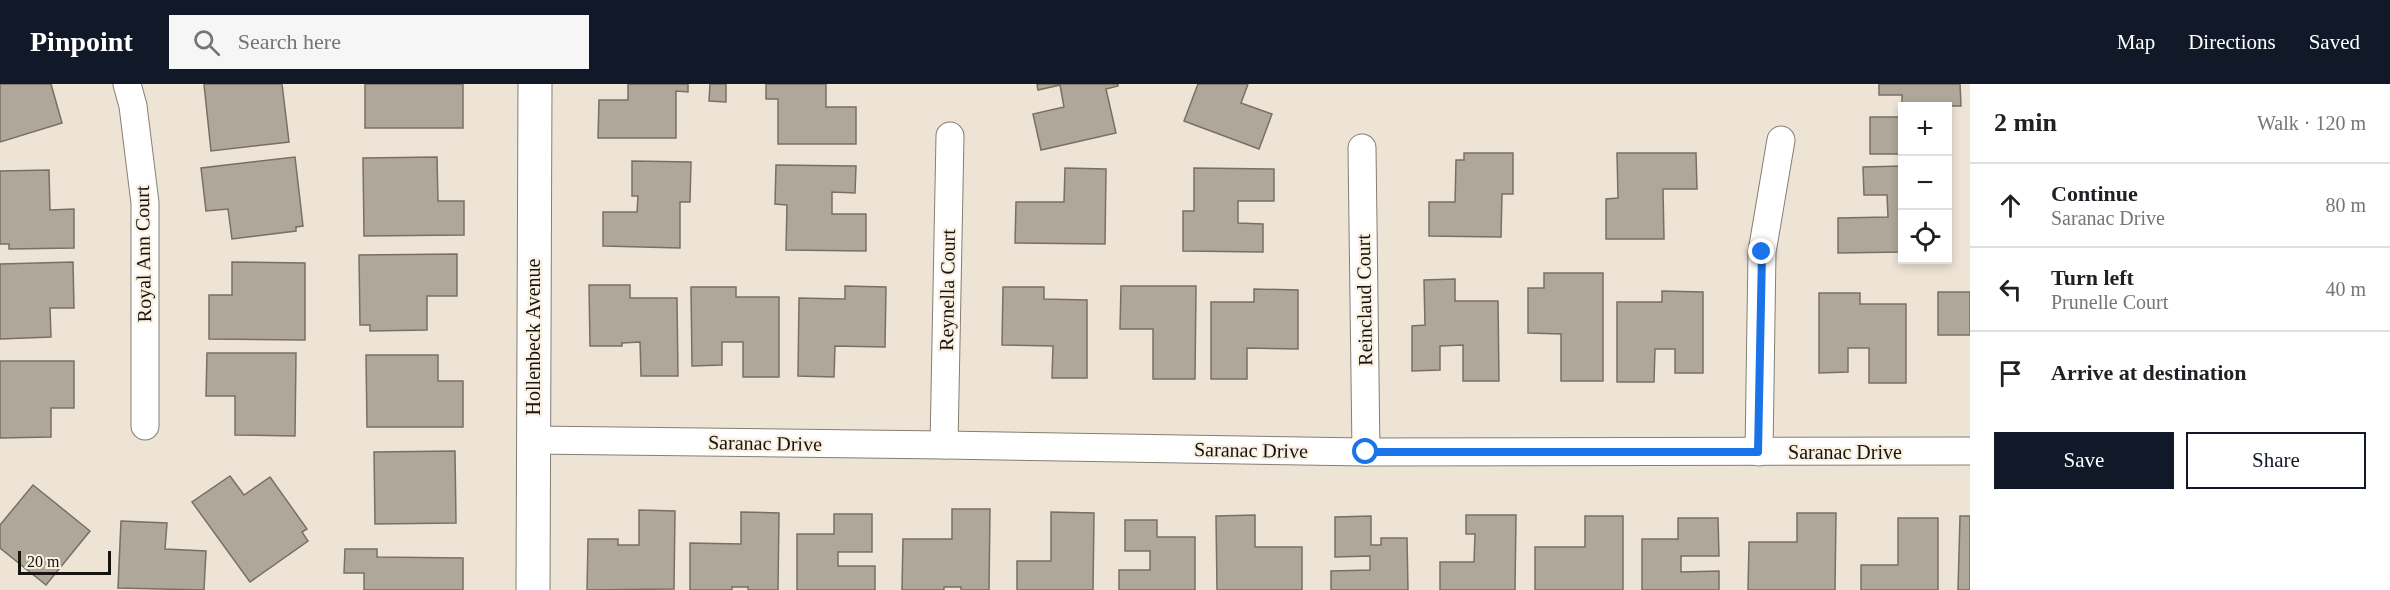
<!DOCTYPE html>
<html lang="en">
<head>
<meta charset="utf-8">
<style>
  :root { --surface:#fff; --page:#f6f6f6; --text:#202124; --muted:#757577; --line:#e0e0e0; --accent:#111827 }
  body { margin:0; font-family:Georgia,serif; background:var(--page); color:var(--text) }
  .controls { position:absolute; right:18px; top:18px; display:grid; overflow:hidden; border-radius:0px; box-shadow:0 3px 9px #0003 }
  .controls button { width:54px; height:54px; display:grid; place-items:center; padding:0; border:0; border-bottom:2px solid var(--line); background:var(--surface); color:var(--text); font:30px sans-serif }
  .scale { position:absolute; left:18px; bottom:15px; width:93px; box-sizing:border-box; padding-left:6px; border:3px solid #17140f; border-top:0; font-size:16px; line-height:21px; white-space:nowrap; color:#17140f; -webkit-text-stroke:4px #faf1e2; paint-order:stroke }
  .stop { position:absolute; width:18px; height:18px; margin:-14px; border:4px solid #1a73e8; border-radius:50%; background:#fff }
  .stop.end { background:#1a73e8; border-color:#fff; box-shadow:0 2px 6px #0008 }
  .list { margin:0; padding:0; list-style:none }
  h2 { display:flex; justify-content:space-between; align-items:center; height:78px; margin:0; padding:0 24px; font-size:26px }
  h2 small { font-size:20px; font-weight:400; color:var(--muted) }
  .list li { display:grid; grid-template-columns:39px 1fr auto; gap:18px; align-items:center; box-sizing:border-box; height:84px; padding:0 24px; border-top:2px solid var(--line) }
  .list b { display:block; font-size:22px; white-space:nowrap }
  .list p { margin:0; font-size:20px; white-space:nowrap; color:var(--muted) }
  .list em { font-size:20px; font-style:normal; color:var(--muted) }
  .actions { display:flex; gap:12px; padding:18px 24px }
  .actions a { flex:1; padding:14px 0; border:2px solid var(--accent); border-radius:0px; text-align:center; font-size:21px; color:var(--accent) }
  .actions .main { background:var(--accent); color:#fff }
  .icon { flex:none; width:33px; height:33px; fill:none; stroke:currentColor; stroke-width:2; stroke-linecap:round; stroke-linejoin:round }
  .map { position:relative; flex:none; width:1970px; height:506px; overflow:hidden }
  header { display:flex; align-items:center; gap:36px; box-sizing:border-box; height:84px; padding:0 30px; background:var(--accent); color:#fff }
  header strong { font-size:28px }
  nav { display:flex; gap:33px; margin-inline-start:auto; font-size:21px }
  .search { width:420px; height:54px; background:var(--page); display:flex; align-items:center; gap:15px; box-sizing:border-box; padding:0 21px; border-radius:0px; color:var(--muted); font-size:22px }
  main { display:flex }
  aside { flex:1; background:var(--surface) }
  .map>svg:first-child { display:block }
  .building { fill:#afa799; stroke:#787063; stroke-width:1.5 }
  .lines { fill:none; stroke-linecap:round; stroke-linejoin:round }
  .minor-casing { stroke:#867e71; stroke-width:29 }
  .tertiary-casing { stroke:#867e71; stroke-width:35 }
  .minor { stroke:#fff; stroke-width:27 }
  .tertiary { stroke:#fff; stroke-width:33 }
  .route { stroke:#1a73e8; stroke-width:8 }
  .labels { text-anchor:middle; stroke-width:4.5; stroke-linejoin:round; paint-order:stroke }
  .street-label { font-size:20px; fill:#17140f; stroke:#faf1e2 }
</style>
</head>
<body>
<header>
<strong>Pinpoint</strong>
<div class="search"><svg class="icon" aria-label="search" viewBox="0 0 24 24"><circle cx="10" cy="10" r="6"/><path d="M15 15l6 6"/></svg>Search here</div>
<nav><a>Map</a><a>Directions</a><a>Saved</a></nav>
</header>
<main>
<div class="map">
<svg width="1970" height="506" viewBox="0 0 1970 506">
  <rect width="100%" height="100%" fill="#ede4d5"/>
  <g class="building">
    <polygon points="0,0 51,0 62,39 0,58"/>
    <polygon points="204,0 282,0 289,58 211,67"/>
    <rect x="365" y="0" width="98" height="44"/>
    <polygon points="628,0 688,0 688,8 676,7 676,54 598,54 599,16 628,16"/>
    <polygon points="710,0 726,0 726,18 709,17"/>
    <polygon points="766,0 826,0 826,23 856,23 856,60 778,60 778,15 766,15"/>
    <polygon points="1037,0 1118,0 1118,2 1106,5 1116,49 1041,66 1033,30 1064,23 1060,1 1038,6"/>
    <polygon points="1198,0 1248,0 1241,19 1272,30 1259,65 1184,37"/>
    <polygon points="1879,0 1960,0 1961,22 1948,22 1948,70 1948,22 1902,22 1902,70 1870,70 1870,33 1902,33 1902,11 1879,11"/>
    <polygon points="1464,69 1513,69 1513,110 1502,110 1501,153 1429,152 1429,118 1455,118 1456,76 1464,76"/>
    <polygon points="1617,69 1696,69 1697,105 1663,105 1664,155 1606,155 1606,115 1618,114"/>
    <polygon points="295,73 303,142 296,143 296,147 232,155 228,125 206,127 201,84"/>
    <polygon points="437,73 438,117 464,117 464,151 364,152 363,74"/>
    <polygon points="632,77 691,78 690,118 680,118 680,164 603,162 603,128 637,128 638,112 632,112"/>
    <polygon points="776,81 856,82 855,109 832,108 832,130 866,130 866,167 786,166 787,121 775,120"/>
    <polygon points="1902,82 1902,168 1838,169 1838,134 1888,133 1887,111 1864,111 1863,83"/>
    <polygon points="1065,84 1106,85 1105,160 1015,159 1016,118 1064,118"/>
    <polygon points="1194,84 1274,85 1274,117 1238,117 1238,139 1263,140 1263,168 1183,167 1183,127 1194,127"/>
    <polygon points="49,86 50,126 74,125 74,164 9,165 9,160 0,160 0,87"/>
    <polygon points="457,170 457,212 427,212 427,246 370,247 370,241 360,241 359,171"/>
    <polygon points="73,178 74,224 50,224 51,253 0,255 0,180"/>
    <polygon points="232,178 305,179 305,256 209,255 209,211 232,211"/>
    <polygon points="1544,189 1603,189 1603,297 1561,297 1561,250 1528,249 1528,204 1544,204"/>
    <polygon points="1455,195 1455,217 1498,217 1499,297 1463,297 1463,261 1440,262 1440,286 1412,287 1412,242 1425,241 1424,196"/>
    <polygon points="589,201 630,201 630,214 677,214 678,292 641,292 640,258 622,259 622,262 590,262"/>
    <polygon points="845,202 886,203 885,263 835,262 834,293 798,292 799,214 845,215"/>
    <polygon points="1121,202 1196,202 1195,295 1153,295 1153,245 1120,245"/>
    <polygon points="691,203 736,203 736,213 779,213 779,293 743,293 743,258 722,258 722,281 692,282"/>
    <polygon points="1003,203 1044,203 1044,215 1087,216 1087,294 1052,294 1053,262 1002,261"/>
    <polygon points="1254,205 1298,206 1298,265 1247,264 1247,295 1211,295 1211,218 1254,218"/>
    <polygon points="1662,207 1703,208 1703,289 1675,289 1675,265 1655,265 1654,298 1617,298 1617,218 1662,218"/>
    <rect x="1938" y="208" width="32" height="43"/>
    <polygon points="1819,209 1860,209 1860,220 1906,220 1906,299 1869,299 1869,264 1848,264 1848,288 1819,289"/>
    <polygon points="207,269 296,269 295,352 235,351 235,312 206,312"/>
    <polygon points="366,271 438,271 438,297 463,297 463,343 367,343"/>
    <polygon points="0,277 74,277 74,324 51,324 51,353 0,354"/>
    <polygon points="455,367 456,439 375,440 374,368"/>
    <polygon points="230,392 244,411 270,393 307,445 302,448 308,457 250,498 192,418"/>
    <polygon points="33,401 90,447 46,501 0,464 0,441"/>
    <polygon points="952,425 990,425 989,506 961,506 961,503 944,503 944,506 902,506 903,455 952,455"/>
    <polygon points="639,426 675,427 674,505 587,506 588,455 618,455 618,461 639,461"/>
    <polygon points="741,428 779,429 778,506 748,506 748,503 732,503 732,506 690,506 690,459 741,460"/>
    <polygon points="1051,428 1094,429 1093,506 1017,506 1017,477 1051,477"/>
    <polygon points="1797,429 1836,429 1835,506 1748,506 1749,458 1797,458"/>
    <polygon points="834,430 872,430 872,468 838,468 838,482 875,482 875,506 797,506 797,450 834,450"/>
    <polygon points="1255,431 1255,463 1302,463 1302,506 1217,506 1216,432"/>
    <polygon points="1466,431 1516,431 1515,506 1440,506 1440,478 1474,478 1475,450 1466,450"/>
    <polygon points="1371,432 1371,461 1381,461 1381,454 1407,454 1408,506 1331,506 1331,487 1370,486 1370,472 1335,473 1335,433"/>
    <polygon points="1585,432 1623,432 1623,506 1535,506 1535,463 1585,463"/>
    <polygon points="1960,432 1970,432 1970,506 1958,506"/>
    <polygon points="1678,434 1718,434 1719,472 1681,472 1681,488 1719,487 1719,506 1642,506 1642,455 1678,455"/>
    <polygon points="1898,434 1938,434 1938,506 1861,506 1861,481 1898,481"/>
    <polygon points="1125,436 1157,436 1157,453 1195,453 1195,506 1119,506 1119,486 1150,486 1150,467 1125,467"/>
    <polygon points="121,437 167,439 165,465 206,467 204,506 118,504"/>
    <polygon points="345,465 377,465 377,473 463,474 463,506 364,506 364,489 344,489"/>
  </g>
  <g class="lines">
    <defs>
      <g id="minor">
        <polyline points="127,0 133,22 145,119 145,342"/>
        <polyline points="1362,64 1366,368"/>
        <polyline points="533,356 944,361 1366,368 1970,367"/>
        <polyline points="944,361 950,52"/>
        <polyline points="1759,368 1762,168 1781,56"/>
      </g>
      <polyline id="tertiary" points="533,506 535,0"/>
    </defs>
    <use href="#minor" class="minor-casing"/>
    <use href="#tertiary" class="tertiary-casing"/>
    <use href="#minor" class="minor"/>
    <use href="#tertiary" class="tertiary"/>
  </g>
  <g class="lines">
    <polyline class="route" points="1366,368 1758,368 1762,168"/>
  </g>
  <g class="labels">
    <g class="street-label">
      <text transform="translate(143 170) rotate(-91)" y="7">Royal Ann Court</text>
      <text transform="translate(947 206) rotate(-89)" y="7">Reynella Court</text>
      <text transform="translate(1364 216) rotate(-91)" y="7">Reinclaud Court</text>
      <text transform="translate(533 253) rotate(-90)" y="7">Hollenbeck Avenue</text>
      <text transform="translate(765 359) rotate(1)" y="7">Saranac Drive</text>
      <text transform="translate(1251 366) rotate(1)" y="7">Saranac Drive</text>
      <text x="1845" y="375">Saranac Drive</text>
    </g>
  </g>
</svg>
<div class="controls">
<button>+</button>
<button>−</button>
<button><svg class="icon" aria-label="locate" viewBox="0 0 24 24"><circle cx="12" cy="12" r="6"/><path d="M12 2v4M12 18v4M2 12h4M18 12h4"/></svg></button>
</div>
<div class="scale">20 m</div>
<div class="stop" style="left:1366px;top:368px"></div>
<div class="stop end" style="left:1762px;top:168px"></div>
</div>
<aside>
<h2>2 min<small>Walk · 120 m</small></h2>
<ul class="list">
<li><svg class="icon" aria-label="ahead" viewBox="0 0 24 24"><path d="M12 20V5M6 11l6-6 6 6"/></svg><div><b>Continue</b><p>Saranac Drive</p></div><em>80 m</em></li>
<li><svg class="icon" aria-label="left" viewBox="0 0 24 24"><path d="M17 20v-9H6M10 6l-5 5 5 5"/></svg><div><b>Turn left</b><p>Prunelle Court</p></div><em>40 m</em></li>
<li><svg class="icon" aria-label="arrive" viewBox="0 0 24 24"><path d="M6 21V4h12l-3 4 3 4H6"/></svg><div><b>Arrive at destination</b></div></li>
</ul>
<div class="actions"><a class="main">Save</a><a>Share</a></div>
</aside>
</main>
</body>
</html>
